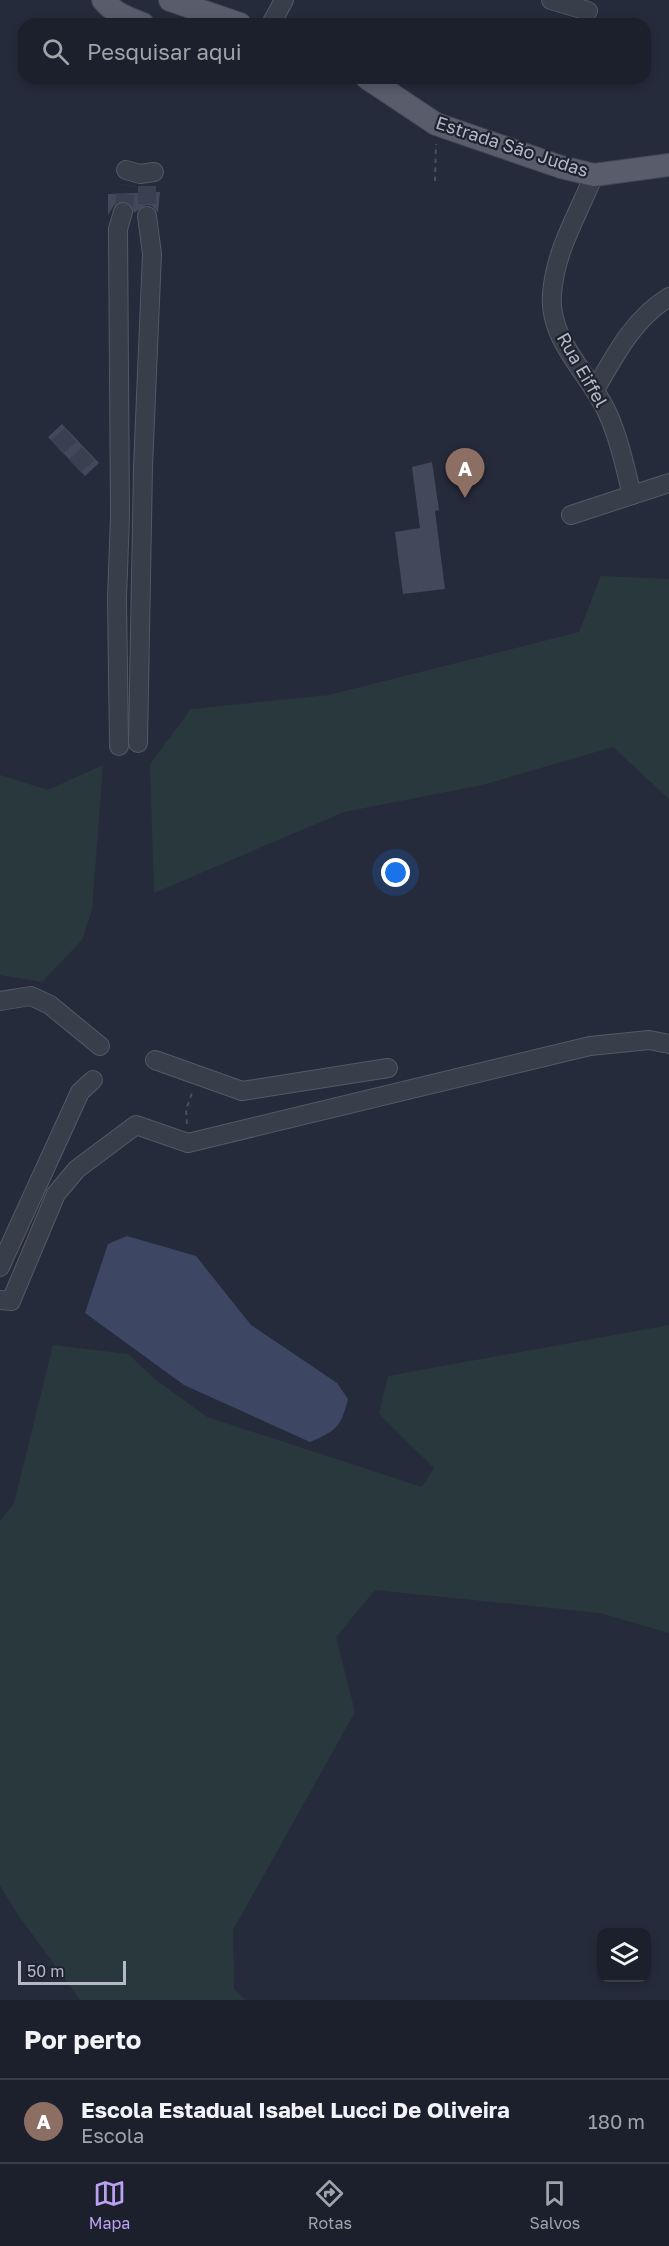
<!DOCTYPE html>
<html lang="pt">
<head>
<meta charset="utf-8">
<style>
  :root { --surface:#1c202c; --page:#292d38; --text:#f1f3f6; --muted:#a0a3a9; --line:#3a3e48; --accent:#bca0f2 }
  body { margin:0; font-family:"Golos Text",sans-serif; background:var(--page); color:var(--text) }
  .controls { position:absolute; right:18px; bottom:18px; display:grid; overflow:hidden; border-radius:12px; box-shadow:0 3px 9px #0003 }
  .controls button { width:54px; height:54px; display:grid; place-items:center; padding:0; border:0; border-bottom:2px solid var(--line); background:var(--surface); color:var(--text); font:30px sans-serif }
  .scale { position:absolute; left:18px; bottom:15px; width:108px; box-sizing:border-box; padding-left:6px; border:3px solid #b5b9c7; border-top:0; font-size:16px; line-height:21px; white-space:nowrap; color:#b5b9c7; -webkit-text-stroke:4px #1e2330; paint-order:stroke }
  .you { position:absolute; left:396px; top:873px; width:21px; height:21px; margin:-15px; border:4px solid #fff; border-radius:50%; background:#1a73e8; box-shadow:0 0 0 9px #1a73e833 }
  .badge { display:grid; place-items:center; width:39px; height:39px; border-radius:50%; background:var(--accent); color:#fff; font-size:20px; font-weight:700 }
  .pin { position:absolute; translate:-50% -50px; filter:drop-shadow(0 2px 3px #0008) }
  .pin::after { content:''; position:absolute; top:32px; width:21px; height:18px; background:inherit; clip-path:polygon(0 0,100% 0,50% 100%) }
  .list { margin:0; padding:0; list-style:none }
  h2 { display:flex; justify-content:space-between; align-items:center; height:78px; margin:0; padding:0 24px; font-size:26px }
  h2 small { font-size:20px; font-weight:400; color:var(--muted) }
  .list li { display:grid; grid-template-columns:39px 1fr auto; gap:18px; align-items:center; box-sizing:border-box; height:84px; padding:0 24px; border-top:2px solid var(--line) }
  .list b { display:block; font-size:22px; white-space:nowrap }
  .list p { margin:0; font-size:20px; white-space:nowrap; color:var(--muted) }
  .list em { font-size:20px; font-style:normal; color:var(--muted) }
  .icon { flex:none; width:33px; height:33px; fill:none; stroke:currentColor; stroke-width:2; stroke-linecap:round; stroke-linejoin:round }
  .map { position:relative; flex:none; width:669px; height:2000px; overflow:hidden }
  .search { position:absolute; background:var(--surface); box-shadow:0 3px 9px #0003; left:18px; right:18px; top:18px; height:66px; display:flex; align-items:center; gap:15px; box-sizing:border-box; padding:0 21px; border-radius:18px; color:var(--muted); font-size:22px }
  .sheet { height:162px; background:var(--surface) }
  nav { display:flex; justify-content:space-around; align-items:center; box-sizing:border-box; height:84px; border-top:2px solid var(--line); background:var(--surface); font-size:16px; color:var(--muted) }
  nav a { display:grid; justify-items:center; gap:3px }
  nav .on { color:var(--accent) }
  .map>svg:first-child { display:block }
  .green { fill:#29383d }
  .water { fill:#3d4663 }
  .building { fill:#42495b }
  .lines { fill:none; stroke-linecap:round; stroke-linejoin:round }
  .minor-tunnel { stroke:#3b4050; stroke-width:18; stroke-dasharray:18 9; stroke-linecap:butt }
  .minor-casing { stroke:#545966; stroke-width:20 }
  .major-casing { stroke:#424754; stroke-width:24 }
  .path { stroke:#465359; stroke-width:2; stroke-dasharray:4.5 4.5; stroke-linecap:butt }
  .minor { stroke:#393e4b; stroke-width:18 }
  .major { stroke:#585c6b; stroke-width:22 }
  .labels { text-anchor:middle; stroke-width:4.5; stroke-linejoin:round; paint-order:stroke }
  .street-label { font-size:18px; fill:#b5b9c7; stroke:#1e2330 }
</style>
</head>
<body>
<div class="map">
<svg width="669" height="2000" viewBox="0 0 669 2000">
  <rect width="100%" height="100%" fill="#262b3b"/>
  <g class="green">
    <polygon points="601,576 669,579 669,799 613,747 482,785 344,812 154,893 150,764 191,709 329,695 579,632"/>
    <polygon points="103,765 92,910 82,940 42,982 0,975 0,775 48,790"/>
    <polygon points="669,1325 669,1633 600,1613 375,1590 336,1637 355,1712 233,1930 234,1989 246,2000 80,2000 16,1912 0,1885 0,1521 14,1503 53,1345 128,1354 156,1380 207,1417 422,1487 434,1468 379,1414 388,1376"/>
  </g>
  <path class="water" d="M127 1236 196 1256 251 1325 337 1383 348 1399C341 1427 336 1431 310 1442L184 1385 85 1313 108 1244Z"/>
  <g class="building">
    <polygon points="160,192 158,213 152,206 146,205 134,213 131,204 121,201 115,204 108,215 108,194"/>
    <polygon points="62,424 99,463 85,476 48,437"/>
    <polygon points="432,462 439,510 435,511 445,589 403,594 395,532 420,528 412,467"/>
  </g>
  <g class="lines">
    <g class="minor-tunnel">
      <polyline points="147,186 147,216"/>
      <polyline points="123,212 127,185"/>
      <polyline points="57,447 72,434"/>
      <polyline points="75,466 89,453"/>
    </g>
    <defs>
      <g id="minor">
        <polyline points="551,0 588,11"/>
        <polyline points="271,24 284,0"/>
        <polyline points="126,170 140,174 154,172"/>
        <path d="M594 175C578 214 555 251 552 294 548 340 589 373 607 412 619 438 625 467 632 495L669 483"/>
        <path d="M595 390C615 355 634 318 669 297"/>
        <polyline points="571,515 632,495"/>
        <polyline points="138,743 143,467 152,254 147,216"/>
        <polyline points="119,746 117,598 120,516 118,229 123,212"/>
        <polyline points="0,1001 31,996 50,1005 100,1046"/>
        <polyline points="155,1060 242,1091 388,1068"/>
        <polyline points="0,1267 80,1092 93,1080"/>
        <polyline points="0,1300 11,1301 56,1194 77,1169 136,1125 188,1143 590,1046 649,1040 669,1044"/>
      </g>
      <g id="major">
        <path d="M103 0C114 13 127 18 143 24"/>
        <polyline points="170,0 240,24"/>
        <polyline points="367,78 436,124 561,167 594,175 669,165"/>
      </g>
    </defs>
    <use href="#minor" class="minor-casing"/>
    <use href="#major" class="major-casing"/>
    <g class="path">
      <polyline points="435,181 436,144"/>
      <polyline points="187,1124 186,1110 193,1090"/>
    </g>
    <use href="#minor" class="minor"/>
    <use href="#major" class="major"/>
  </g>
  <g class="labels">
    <g class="street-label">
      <text transform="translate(512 147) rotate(18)" y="6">Estrada São Judas</text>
      <text transform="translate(582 370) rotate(60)" y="6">Rua Eiffel</text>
    </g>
  </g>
</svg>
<div class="controls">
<button><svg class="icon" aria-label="layers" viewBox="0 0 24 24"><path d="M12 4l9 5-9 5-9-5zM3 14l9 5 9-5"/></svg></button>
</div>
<div class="scale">50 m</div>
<div class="you"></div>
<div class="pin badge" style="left:465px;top:498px;background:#8d6e63">A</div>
<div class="search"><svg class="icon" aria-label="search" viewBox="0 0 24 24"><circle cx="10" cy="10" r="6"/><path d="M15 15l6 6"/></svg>Pesquisar aqui</div>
</div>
<section class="sheet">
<h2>Por perto<small></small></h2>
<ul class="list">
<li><span class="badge" style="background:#8d6e63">A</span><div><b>Escola Estadual Isabel Lucci De Oliveira</b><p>Escola</p></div><em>180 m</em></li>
</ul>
</section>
<nav>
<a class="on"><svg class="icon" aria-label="map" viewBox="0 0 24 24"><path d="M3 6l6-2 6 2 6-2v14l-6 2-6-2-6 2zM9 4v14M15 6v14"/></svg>Mapa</a>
<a><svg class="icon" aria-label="directions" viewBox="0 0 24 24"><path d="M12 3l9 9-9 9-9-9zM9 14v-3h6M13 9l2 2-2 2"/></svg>Rotas</a>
<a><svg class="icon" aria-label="saved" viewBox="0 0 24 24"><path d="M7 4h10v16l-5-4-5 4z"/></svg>Salvos</a>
</nav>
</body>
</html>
